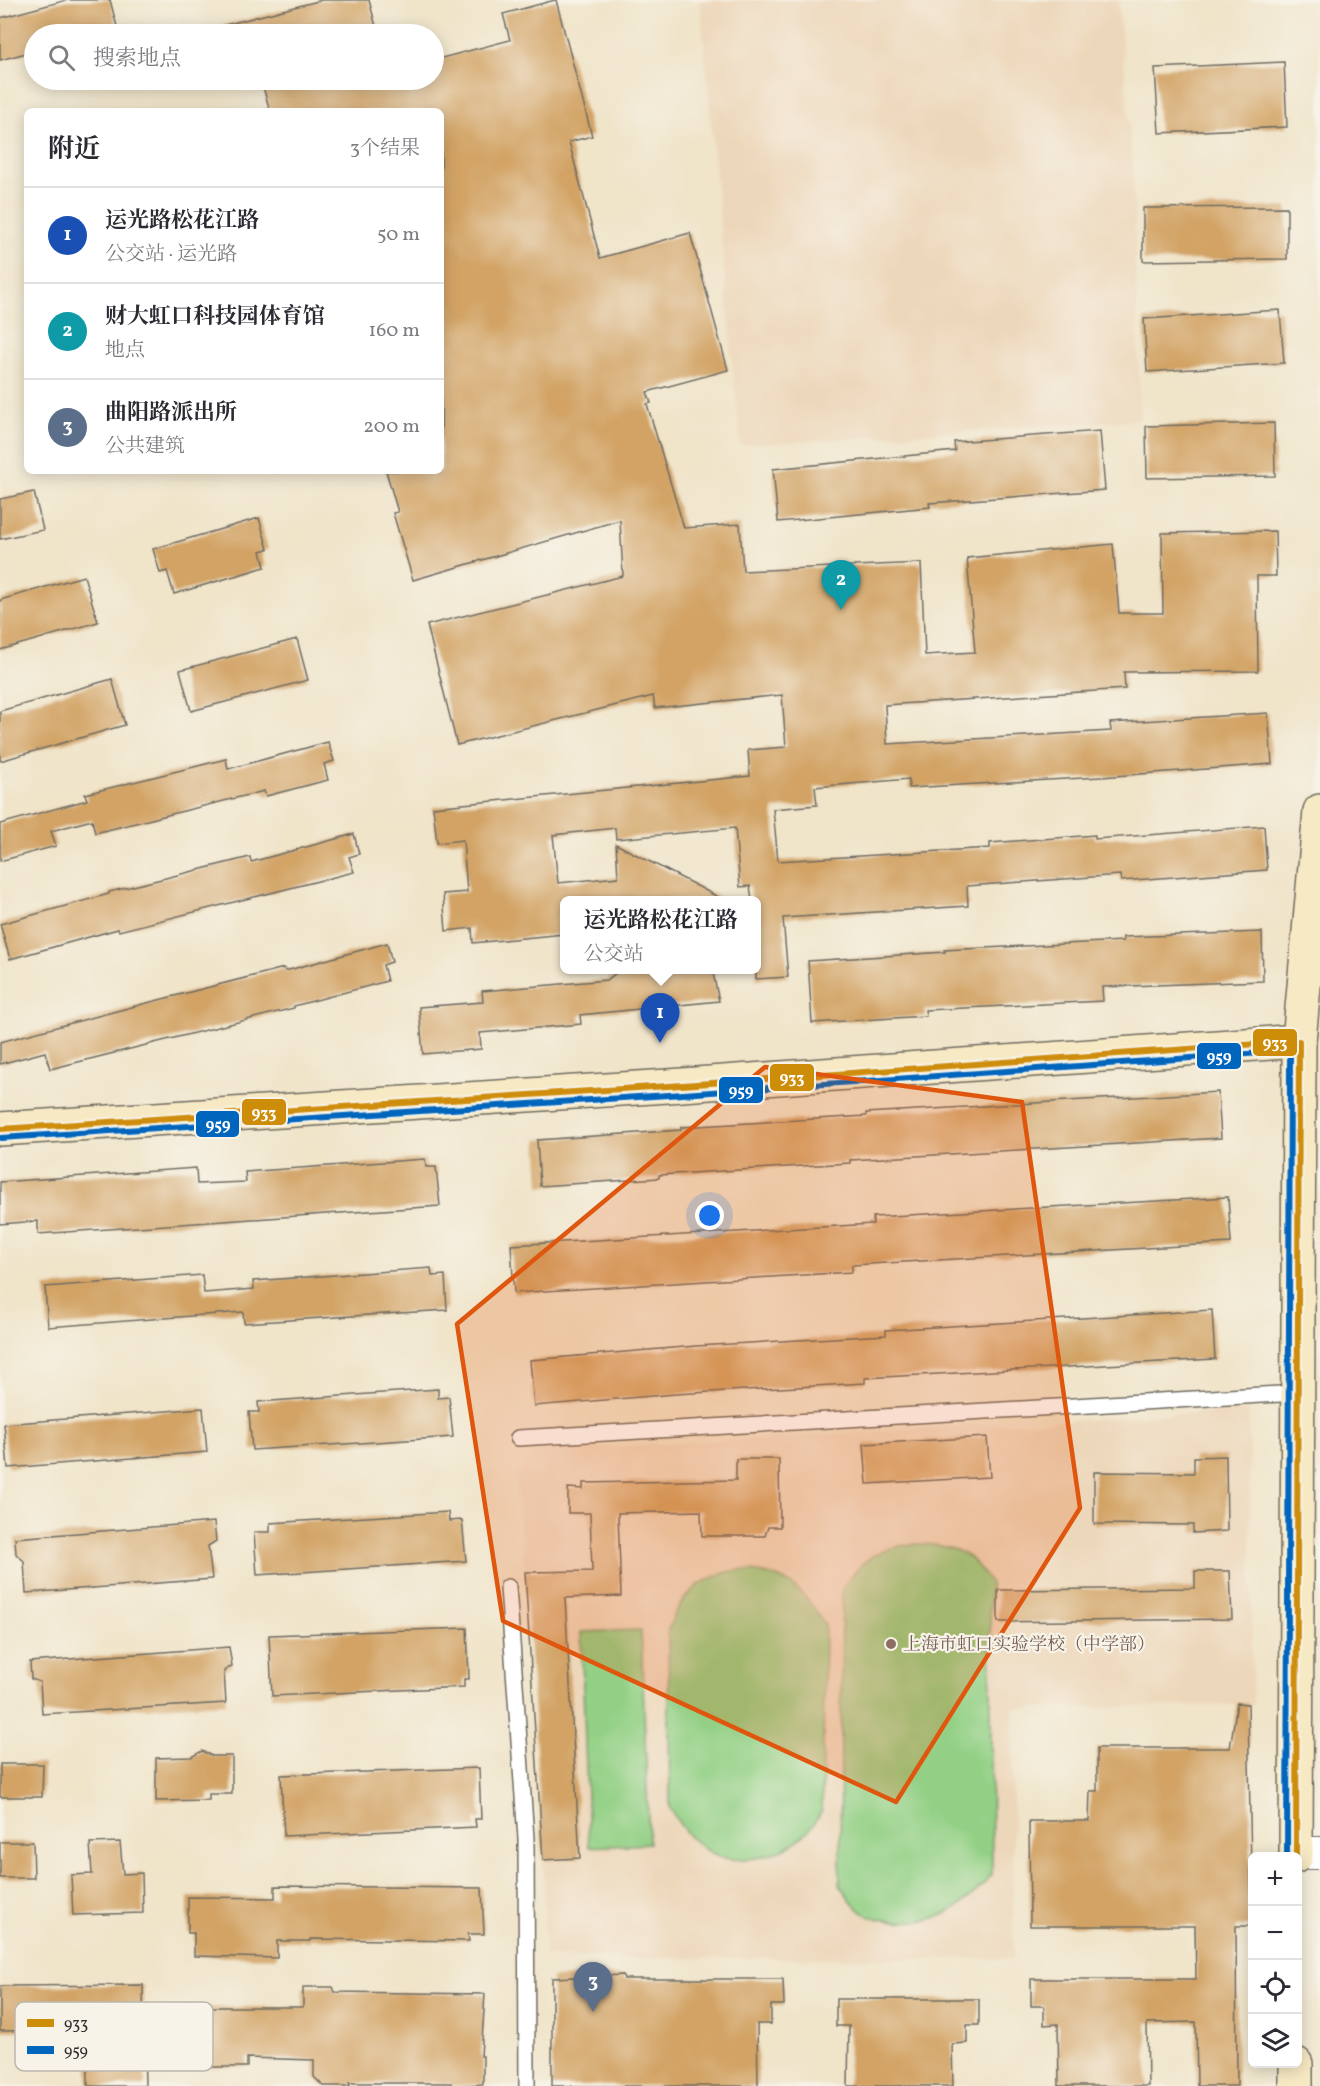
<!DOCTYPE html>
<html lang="zh">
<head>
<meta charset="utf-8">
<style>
  :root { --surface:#fff; --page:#f2f2f3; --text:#2b2b33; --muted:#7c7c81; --line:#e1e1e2; --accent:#0b8043 }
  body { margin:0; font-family:Vollkorn,"Noto Serif SC",serif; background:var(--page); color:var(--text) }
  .controls { position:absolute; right:18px; bottom:18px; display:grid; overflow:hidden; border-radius:9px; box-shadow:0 3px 15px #0003 }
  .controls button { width:54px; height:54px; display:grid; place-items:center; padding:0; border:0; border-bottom:2px solid var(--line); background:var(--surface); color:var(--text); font:30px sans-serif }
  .you { position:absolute; left:710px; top:1216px; width:21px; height:21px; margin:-15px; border:4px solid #fff; border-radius:50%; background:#1a73e8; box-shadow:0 0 0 9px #1a73e833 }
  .badge { display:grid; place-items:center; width:39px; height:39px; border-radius:50%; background:var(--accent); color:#fff; font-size:20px; font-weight:700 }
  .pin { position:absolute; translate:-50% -50px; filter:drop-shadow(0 2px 3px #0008) }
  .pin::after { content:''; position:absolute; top:32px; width:21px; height:18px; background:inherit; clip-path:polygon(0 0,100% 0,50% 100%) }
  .popup { position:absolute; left:560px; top:896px; width:201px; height:78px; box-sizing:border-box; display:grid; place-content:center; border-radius:9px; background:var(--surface); filter:drop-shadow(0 2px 4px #0005); font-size:20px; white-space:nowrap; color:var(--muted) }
  .popup b { font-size:22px; color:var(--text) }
  .popup::after { content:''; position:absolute; left:50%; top:100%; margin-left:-12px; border:12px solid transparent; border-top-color:var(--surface) }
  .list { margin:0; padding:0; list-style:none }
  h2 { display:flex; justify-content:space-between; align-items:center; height:78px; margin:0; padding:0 24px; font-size:26px }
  h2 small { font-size:20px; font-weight:400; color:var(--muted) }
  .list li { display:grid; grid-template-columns:39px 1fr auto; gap:18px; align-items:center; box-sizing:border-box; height:96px; padding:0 24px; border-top:2px solid var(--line) }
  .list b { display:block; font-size:22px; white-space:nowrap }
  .list p { margin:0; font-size:20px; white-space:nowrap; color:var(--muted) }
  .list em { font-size:20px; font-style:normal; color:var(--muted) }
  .icon { flex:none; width:33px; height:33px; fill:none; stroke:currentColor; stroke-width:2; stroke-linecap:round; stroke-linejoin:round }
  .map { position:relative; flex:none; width:1320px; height:2086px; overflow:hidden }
  .search { position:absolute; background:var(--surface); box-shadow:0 3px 15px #0003; left:24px; top:24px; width:420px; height:66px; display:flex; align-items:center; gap:15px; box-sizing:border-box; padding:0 21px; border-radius:33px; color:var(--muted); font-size:22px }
  .panel { position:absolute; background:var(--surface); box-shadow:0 3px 15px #0003; left:24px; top:108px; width:420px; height:366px; border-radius:9px }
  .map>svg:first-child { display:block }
  .built { fill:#edd7ba }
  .green { fill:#93d085; stroke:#5f7e58; stroke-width:1.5 }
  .building { fill:#d2a365 }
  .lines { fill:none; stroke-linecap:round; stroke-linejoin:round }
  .lane-casing { stroke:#706c62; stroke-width:18 }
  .street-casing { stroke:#706c62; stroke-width:34 }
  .secondary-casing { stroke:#706c62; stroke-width:36 }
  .lane { stroke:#fff; stroke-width:15 }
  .street { stroke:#fff; stroke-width:32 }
  .secondary { stroke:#f7e9c3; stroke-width:33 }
  .bus-1-casing { stroke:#f7f3e8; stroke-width:10 }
  .bus-2-casing { stroke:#f7f3e8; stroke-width:10 }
  .bus-1 { stroke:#ce8d09; stroke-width:6 }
  .bus-2 { stroke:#0065bd; stroke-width:6 }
  .marked { fill:#df570e; fill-opacity:0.2; stroke:#df570e; stroke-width:4.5; stroke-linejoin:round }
  .education-dot { fill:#8d6e63; stroke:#f7f3e8; stroke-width:2 }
  .labels { text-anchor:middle; stroke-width:4.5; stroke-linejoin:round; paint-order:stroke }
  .education-label { font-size:18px; fill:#785e54; stroke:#f7f3e8; text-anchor:start }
  .key { fill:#f7f3e8; stroke:#bab7af; stroke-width:1.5 }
  .key-label { font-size:16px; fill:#2b2b2b }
  .line-badge { stroke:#f7f3e8; stroke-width:2 }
  .badge-label { font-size:16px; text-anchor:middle; font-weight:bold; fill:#fff }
</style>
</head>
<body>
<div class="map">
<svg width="1320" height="2086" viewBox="0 0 1320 2086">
  <rect width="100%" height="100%" fill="#f7f3e8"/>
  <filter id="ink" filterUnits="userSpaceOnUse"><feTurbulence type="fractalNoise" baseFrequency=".0167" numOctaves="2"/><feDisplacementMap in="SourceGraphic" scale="12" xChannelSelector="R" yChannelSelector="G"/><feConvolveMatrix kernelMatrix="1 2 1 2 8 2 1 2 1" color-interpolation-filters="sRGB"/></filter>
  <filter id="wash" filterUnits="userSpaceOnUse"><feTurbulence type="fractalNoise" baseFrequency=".008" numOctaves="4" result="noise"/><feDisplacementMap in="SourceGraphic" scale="24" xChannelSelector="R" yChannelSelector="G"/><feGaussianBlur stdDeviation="1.35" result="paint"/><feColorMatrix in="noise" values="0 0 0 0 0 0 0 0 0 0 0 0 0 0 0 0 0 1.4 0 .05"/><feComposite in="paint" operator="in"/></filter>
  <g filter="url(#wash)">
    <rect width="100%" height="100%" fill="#f0e4c9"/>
    <g class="built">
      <polygon points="700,0 1118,0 1133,164 1140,420 740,445"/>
      <polygon points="1249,1410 1253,1705 1013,1708 1013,1959 619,1958 545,1956 543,1860 525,1572 515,1475 527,1465 532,1451"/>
    </g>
    <g class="green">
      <path d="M911 1544C932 1544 954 1545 971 1559 978 1565 984 1575 990 1582L992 1875C963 1907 941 1925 896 1921 885 1920 873 1919 864 1913 854 1907 846 1894 840 1885L842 1589C862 1559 876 1549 911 1544Z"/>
      <path d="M739 1570C784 1572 804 1588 825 1626L822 1810C817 1820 811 1828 803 1836 782 1855 741 1867 714 1854 694 1845 680 1827 670 1808L668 1630C681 1594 701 1576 739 1570Z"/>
      <polygon points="641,1630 649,1844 589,1847 581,1632"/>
    </g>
    <g id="blocks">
      <g class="building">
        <polygon points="67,0 110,0 119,34 34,34 34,51 0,60 0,18"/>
        <polygon points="322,0 369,0 378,34 218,34 217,27"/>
        <polygon points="555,0 556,0 592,136 569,142 600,258 690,233 728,370 647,392 651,403 647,404 684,528 740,524 743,571 921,563 925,655 975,652 967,558 1113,544 1119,613 1163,613 1162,533 1275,531 1276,576 1257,576 1258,671 1124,672 1125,689 885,705 887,744 1111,731 1110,723 1268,713 1272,764 1101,777 909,788 909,779 815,787 817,805 773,809 778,861 990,848 990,843 1095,835 1095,839 1264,826 1267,870 1121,881 1120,875 967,886 968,906 783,918 788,977 756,979 756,900 752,900 750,886 740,887 735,828 616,839 615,828 553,835 558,883 618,877 616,844 724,900 564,900 564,934 473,943 472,928 446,931 443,894 467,892 463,840 437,843 433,807 750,776 748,750 786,747 782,695 655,708 653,696 457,745 427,625 623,576 620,520 413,580 393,513 398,512 386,471 441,471 441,111 270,111 261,80 434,80 434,60 510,40 503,14"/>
        <polygon points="1284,62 1287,127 1159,133 1155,68"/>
        <polygon points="1287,207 1287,259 1143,261 1143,208"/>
        <polygon points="1280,310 1284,363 1147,372 1144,319"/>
        <polygon points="1274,423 1275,476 1147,478 1146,426"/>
        <polygon points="1100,431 1105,490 929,503 930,507 778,522 773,469 955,451 954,442"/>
        <polygon points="34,492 43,530 0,539 0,499"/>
        <polygon points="259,518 268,549 261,551 265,567 174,594 167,571 160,573 153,549"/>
        <polygon points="84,576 98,622 0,650 0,600"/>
        <polygon points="297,639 308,680 191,711 180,670"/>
        <polygon points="112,679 125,725 0,761 0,711"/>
        <polygon points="328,742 334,761 324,764 328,780 266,796 264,791 95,833 92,820 51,831 56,846 0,861 0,824 87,800 85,794 226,759 228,769"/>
        <polygon points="354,834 359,854 349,857 354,872 119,931 118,929 10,959 0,924 109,894 109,892 250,857 251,862"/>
        <polygon points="1262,932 1263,981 1102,987 1103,1001 925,1010 926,1016 812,1023 808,961 945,952 944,950 1123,941 1123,937"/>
        <polygon points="387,943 392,962 383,965 387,981 294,1006 294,1008 50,1069 45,1052 0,1064 0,1042 143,1004 284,968 285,971"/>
        <polygon points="621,969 705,969 713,973 719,1001 580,1015 581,1024 480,1033 481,1049 423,1054 419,1007 483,1002 482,991 607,980"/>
        <polygon points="1218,1092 1221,1138 850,1160 850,1163 659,1175 659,1178 540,1186 537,1140 681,1130 681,1127 866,1116 866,1113"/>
        <polygon points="425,1159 426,1167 436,1167 440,1206 38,1234 38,1221 0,1224 0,1182 196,1168 197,1184 246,1182 245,1172"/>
        <polygon points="1228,1197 1231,1243 852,1265 852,1272 514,1293 511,1245 873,1224 873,1217"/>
        <polygon points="431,1268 432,1276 445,1275 447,1310 244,1323 243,1312 48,1327 45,1287 202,1275 204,1293 254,1289 253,1281"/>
        <polygon points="1212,1310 1215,1359 865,1378 865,1383 676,1394 534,1406 530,1360 696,1346 886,1335 886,1330"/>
        <polygon points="438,1389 438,1398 449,1397 453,1437 252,1450 249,1412 259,1412 258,1402"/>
        <polygon points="203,1408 207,1452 8,1468 4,1424"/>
        <polygon points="987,1437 990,1477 867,1484 864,1444"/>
        <polygon points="1226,1456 1227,1531 1193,1533 1193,1525 1094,1524 1094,1472 1194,1473 1194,1457"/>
        <polygon points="736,1459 779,1459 780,1527 768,1527 765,1536 702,1536 701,1511 618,1513 621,1596 565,1598 580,1858 543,1860 525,1572 592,1571 590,1513 568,1513 568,1488 583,1489 583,1483 736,1480"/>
        <polygon points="448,1512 449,1521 462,1520 466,1561 257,1575 254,1532 270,1532 270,1523"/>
        <polygon points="214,1522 216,1541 208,1546 212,1579 26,1593 24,1561 16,1554 15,1538"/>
        <polygon points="1195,1571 1230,1571 1232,1619 998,1622 998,1590 1195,1588"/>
        <polygon points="467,1628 469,1679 464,1679 464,1687 272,1696 269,1635"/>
        <polygon points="229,1647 232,1666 224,1671 226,1703 42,1714 40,1682 31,1679 30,1662"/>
        <polygon points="1237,1703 1248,1704 1252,1926 1236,1926 1237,2086 1197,2086 1196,2022 1147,2023 1148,2086 1059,2086 1058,2024 1044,2025 1044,2006 1031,2006 1031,1979 1196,1979 1195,1926 1030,1926 1029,1821 1089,1821 1090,1791 1097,1791 1097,1748 1230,1748"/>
        <polygon points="202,1751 212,1756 232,1756 232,1794 209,1794 209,1800 156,1801 156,1758 191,1757"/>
        <polygon points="0,1764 43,1764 42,1797 0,1797"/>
        <polygon points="479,1768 481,1819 475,1819 476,1827 284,1836 281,1775"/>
        <polygon points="0,1842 33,1842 34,1878 0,1878"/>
        <polygon points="120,1842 123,1874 142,1873 143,1913 73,1915 71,1875 92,1874 90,1843"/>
        <polygon points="275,1886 482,1888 484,1934 468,1934 469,1941 310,1939 310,1941 277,1941 277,1958 194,1956 194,1933 188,1933 188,1897 275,1898"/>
        <polygon points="623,1975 624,1979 783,1979 784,2005 771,2005 771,2024 757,2024 758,2086 552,2086 552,1978"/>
        <polygon points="143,1985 145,2086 88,2086 88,2047 72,2030 0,2031 0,1986"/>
        <polygon points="303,1987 333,1987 335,1992 485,1994 481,2056 483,2056 483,2084 451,2086 451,2083 349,2083 350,2086 323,2086 314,2077 314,2060 247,2058 247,2067 186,2067 186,2007 303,2007"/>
        <polygon points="836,1999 979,1999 979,2025 967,2025 967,2043 952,2044 953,2086 848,2086 849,2026 836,2026"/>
      </g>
    </g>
  </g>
  <g filter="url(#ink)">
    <use href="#blocks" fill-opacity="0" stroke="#706c62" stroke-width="1.5"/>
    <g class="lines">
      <defs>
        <g id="lane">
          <polyline points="518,1438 1298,1393"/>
          <polyline points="508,1587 526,1838 527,2086"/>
        </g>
        <polyline id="street" points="1296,1853 1320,1853"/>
        <g id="secondary">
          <polyline points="0,1129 668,1086 1299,1041"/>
          <polyline points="1296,1856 1299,1041 1320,811"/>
          <polyline points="1296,2064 1296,2086"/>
        </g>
      </defs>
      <use href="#lane" class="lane-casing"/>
      <use href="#street" class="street-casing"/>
      <use href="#secondary" class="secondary-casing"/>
      <use href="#lane" class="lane"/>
      <use href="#street" class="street"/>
      <use href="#secondary" class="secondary"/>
      <defs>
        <polyline id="bus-1" points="0,1129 668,1086 1299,1041 1296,1856"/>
        <polyline id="bus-2" points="1,1138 669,1095 1290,1051 1287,1856"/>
      </defs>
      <use href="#bus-1" class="bus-1-casing"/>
      <use href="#bus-2" class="bus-2-casing"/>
      <use href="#bus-1" class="bus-1"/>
      <use href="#bus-2" class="bus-2"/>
    </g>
  </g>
  <path class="marked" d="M765 1067 1022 1102 1080 1508 896 1802 503 1621 457 1324Z"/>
  <circle class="education-dot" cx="891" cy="1644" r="6"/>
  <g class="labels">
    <g class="education-label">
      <text x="903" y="1650">上海市虹口实验学校（中学部）</text>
    </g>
  </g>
  <rect x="15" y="2002" width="198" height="69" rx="9" class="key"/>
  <rect x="27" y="2019" width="27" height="8" fill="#ce8d09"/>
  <rect x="27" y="2046" width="27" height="8" fill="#0065bd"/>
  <g class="key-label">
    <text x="64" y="2029">933</text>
    <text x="64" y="2056">959</text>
  </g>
  <g class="line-badge">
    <rect x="1252" y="1028" width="46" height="29" rx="6" fill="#ce8d09"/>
    <rect x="1196" y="1042" width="46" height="28" rx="6" fill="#0065bd"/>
    <rect x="769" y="1063" width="46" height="29" rx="6" fill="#ce8d09"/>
    <rect x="718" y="1076" width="46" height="28" rx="6" fill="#0065bd"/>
    <rect x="241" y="1098" width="46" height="28" rx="6" fill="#ce8d09"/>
    <rect x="195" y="1110" width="45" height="28" rx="6" fill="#0065bd"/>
  </g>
  <g class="badge-label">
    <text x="1275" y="1048">933</text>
    <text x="1219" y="1062">959</text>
    <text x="792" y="1083">933</text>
    <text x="741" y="1096">959</text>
    <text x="264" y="1118">933</text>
    <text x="218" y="1130">959</text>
  </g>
</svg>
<div class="controls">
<button>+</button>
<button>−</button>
<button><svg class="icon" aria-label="locate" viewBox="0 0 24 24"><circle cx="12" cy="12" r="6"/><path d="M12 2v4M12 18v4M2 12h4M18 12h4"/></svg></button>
<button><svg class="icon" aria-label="layers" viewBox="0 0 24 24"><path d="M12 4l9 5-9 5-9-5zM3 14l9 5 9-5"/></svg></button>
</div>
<div class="you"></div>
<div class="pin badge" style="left:660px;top:1043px;background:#1a4fb4">1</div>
<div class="popup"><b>运光路松花江路</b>公交站</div>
<div class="pin badge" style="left:841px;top:610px;background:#0f9aa8">2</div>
<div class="pin badge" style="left:593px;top:2012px;background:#5c6f8a">3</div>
<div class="search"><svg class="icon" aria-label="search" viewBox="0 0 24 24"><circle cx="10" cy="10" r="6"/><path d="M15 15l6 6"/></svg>搜索地点</div>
<section class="panel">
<h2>附近<small>3个结果</small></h2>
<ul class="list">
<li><span class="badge" style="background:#1a4fb4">1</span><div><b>运光路松花江路</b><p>公交站 · 运光路</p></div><em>50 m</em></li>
<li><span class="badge" style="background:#0f9aa8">2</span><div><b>财大虹口科技园体育馆</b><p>地点</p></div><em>160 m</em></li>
<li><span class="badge" style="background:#5c6f8a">3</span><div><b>曲阳路派出所</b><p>公共建筑</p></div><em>200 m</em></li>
</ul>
</section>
</div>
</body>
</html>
